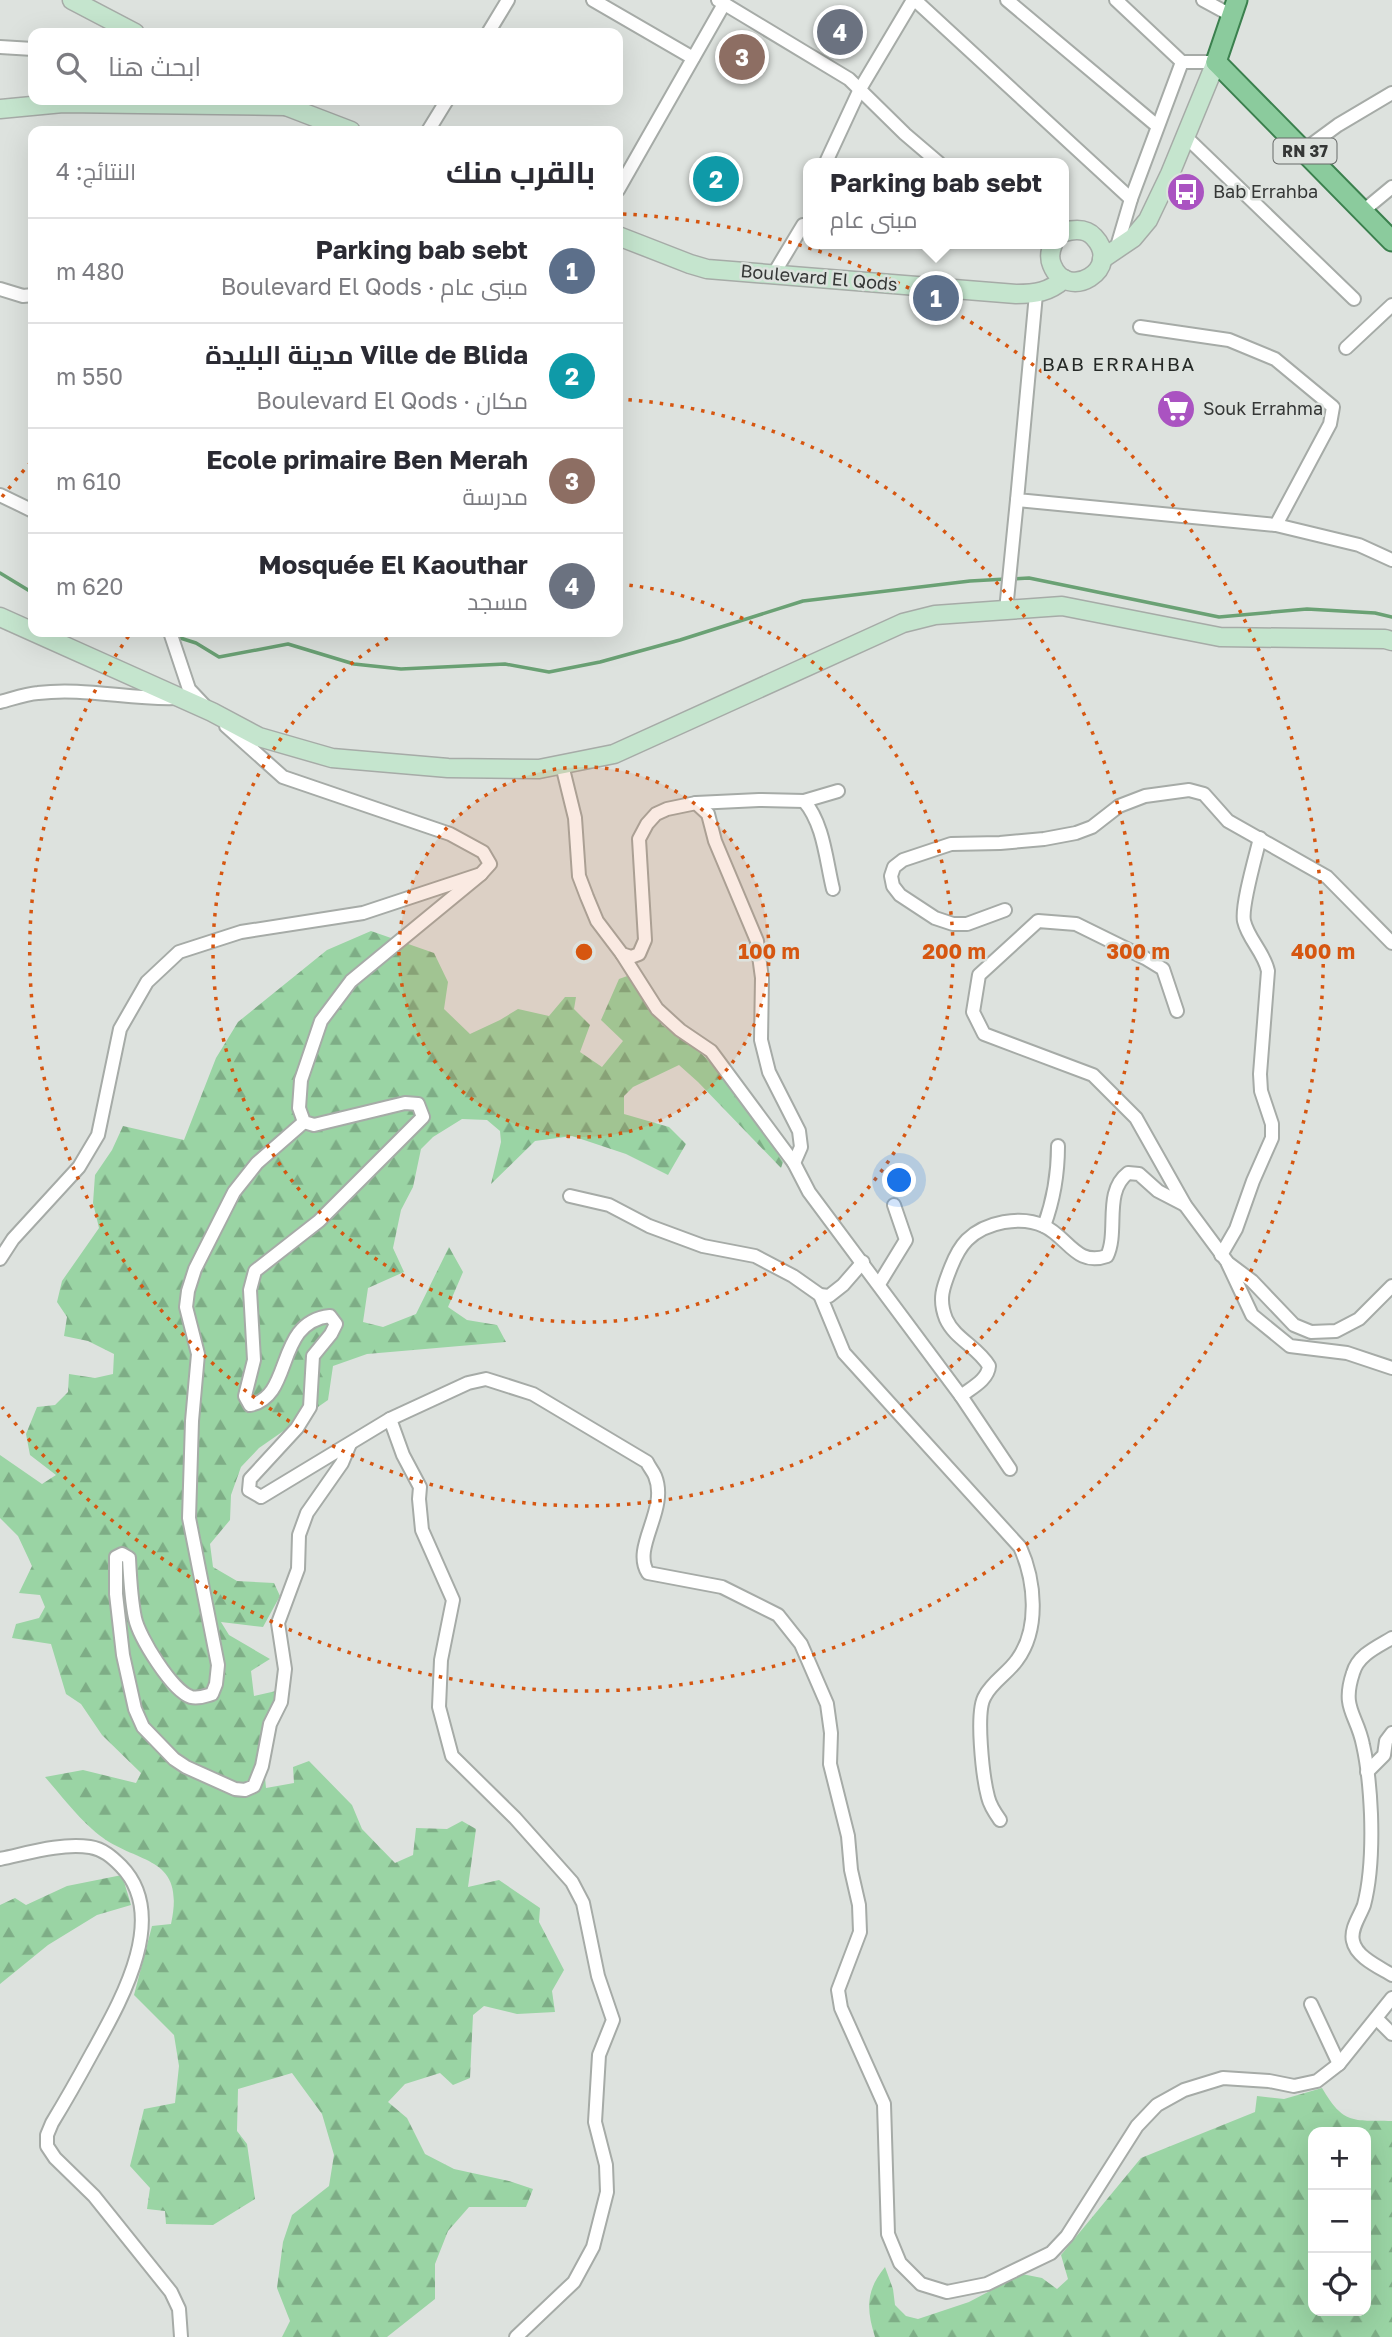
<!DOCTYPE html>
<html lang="ar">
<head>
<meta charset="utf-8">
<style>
  :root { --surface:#fff; --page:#f2f2f3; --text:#2b2b33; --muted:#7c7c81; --line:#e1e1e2; --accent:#ea580c }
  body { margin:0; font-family:"Golos Text",Cairo,sans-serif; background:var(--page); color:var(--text); direction:rtl }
  .controls { position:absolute; right:21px; bottom:21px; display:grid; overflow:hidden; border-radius:14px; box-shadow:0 7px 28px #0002 }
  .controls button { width:63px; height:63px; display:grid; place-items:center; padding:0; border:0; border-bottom:2px solid var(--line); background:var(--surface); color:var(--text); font:35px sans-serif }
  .you { position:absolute; left:900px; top:1181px; width:24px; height:24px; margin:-18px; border:5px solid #fff; border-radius:50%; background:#1a73e8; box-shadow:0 0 0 10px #1a73e833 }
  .badge { display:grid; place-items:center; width:46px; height:46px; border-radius:50%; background:var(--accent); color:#fff; font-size:23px; font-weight:700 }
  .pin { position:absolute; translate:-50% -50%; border:4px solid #fff; box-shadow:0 2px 7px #0006 }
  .popup { position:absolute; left:803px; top:158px; width:266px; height:91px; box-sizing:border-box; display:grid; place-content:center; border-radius:14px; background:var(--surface); filter:drop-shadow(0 2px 5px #0005); font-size:23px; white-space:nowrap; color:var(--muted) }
  .popup b { font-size:26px; color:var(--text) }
  .popup::after { content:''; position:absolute; left:50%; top:100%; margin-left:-14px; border:14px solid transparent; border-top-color:var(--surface) }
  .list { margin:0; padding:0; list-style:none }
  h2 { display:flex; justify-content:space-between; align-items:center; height:91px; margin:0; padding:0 28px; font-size:30px }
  h2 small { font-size:23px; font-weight:400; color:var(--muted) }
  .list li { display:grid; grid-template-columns:46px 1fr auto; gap:21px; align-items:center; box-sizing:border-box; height:105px; padding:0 28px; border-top:2px solid var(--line) }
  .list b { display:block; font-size:26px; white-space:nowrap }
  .list p { margin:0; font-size:23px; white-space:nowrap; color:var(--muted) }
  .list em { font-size:23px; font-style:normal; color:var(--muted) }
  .icon { flex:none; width:38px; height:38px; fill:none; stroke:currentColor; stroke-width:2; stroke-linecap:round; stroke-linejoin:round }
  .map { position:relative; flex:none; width:1392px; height:2337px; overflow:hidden; direction:ltr }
  .search { position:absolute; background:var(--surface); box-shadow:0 7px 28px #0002; left:28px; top:28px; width:595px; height:77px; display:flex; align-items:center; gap:18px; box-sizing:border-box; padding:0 24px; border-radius:14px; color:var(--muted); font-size:26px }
  .panel { position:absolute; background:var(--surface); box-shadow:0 7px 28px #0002; left:28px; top:126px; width:595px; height:511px; border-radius:14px; direction:rtl }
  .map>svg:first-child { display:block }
  .forest { fill:url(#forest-firs); fill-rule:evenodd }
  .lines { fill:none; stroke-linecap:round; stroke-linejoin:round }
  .stream { stroke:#6aa174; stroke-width:3.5 }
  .street-casing { stroke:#a6aba7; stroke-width:16 }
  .secondary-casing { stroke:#a6aba7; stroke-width:21 }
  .primary-casing { stroke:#3b804e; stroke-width:23 }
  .street { stroke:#fff; stroke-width:12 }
  .secondary { stroke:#c5e5ce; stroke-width:18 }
  .primary { stroke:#8bcb9d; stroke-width:19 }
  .ring { fill:none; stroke:#d65610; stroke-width:3.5; stroke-dasharray:3.5 7 }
  .labels { text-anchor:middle; stroke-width:5; stroke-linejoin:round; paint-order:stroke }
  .shield { fill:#dde2de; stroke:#676a68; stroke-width:2 }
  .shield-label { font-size:16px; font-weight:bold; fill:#353736 }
  .poi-label { font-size:18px; fill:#353736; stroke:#dde2de; text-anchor:start }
  .street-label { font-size:18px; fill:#353736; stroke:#dde2de }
  .neighbourhood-label { font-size:19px; letter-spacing:2px; fill:#262a27; stroke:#dde2de }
  .centre { fill:#d65610; stroke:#dde2de; stroke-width:3.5 }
  .ring-label { font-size:21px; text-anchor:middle; font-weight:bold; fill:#d65610; stroke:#dde2de; stroke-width:5; stroke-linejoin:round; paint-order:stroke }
</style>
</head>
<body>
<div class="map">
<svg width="1392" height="2337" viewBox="0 0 1392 2337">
  <defs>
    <pattern id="forest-firs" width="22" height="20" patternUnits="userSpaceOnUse" patternTransform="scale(1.75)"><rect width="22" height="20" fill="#9ad4a4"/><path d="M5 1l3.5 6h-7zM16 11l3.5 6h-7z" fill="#7ead86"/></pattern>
  </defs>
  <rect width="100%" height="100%" fill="#dde2de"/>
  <g class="forest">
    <path d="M371 931 434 953 448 982 444 1009 470 1034 500 1020 518 1009 549 1016 565 997H576L574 1009 590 1025 580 1052 602 1067 623 1041 601 1020 619 979 630 975 662 1025 695 1048 728 1078 783 1162 781 1168 698 1082 679 1065 633 1087 624 1096V1114L669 1127 686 1144 668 1175 626 1154 572 1136 535 1141 491 1184 501 1142 500 1131 487 1120 462 1119 433 1137 421 1149 413 1187 401 1210 393 1248 404 1272 368 1288 363 1322 383 1327 416 1314 449 1247 463 1272 448 1307 467 1320 497 1325 506 1342 367 1354 333 1366 328 1400 259 1448 241 1467 231 1495 230 1520 210 1544 213 1567 237 1581 274 1583 280 1596 263 1627 221 1622 229 1635 270 1659 251 1671 254 1696 276 1691 277 1726 262 1746 266 1788 294 1783 293 1767 309 1761 352 1805 362 1829 395 1863 413 1855 416 1828 447 1829 462 1821 476 1829 468 1887 499 1880 540 1908 539 1922 564 1970 552 1991 555 2012 517 2014 484 2006 473 2015 470 2078 453 2085 440 2073 405 2084 388 2102 407 2118 425 2154 454 2169 509 2181 533 2189 526 2207H469L448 2231 435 2264V2299L387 2337H282L290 2321 277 2288 283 2242 292 2215 329 2186 334 2155 322 2114 292 2073 238 2089 237 2131 247 2144 255 2199 213 2225 166 2224 165 2211 147 2209 150 2188 130 2166 144 2109 175 2103 179 2066 174 2035 134 1995 152 1926 171 1924C187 1850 132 1867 92 1829 75 1814 60 1794 45 1777L83 1770 136 1783 141 1773 102 1735 81 1704 66 1694 51 1644 12 1638 16 1624 39 1618 45 1607 40 1595 19 1593 32 1566 18 1536 0 1518V1455L42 1484 56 1475 30 1455 26 1434 37 1407 55 1405 68 1392 69 1374 95 1378 113 1374 114 1354 88 1341 64 1336 67 1317 57 1302 62 1281 99 1228 93 1203 95 1175 112 1150 123 1126 184 1140 216 1058 238 1022 327 950Z"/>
    <polygon points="122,1875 131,1905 97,1915 48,1945 0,1984 0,1905 15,1898 26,1905 67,1886"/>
    <path d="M1322 2088C1344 2125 1352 2120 1392 2121V2337H875C866 2309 866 2290 885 2267L893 2289 895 2305 906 2316 918 2319 969 2302 1022 2274 1042 2278 1057 2289 1068 2279 1061 2255 1141 2158 1255 2112 1257 2096 1284 2099ZM1313 2132H1366V2311H1313Z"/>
  </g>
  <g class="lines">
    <g class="stream">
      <polyline points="0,573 33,593"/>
      <polyline points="1014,579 1029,578 1219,617 1307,609 1375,613 1392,617"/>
      <polyline points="174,636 196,643 219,657 288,644 354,664 401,669 505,664 549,672 600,662 680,640 803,601 970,581 1006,579"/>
    </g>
    <defs>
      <g id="street">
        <polyline points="593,0 693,58"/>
        <polyline points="718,0 849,79 905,134 939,163"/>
        <polyline points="915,0 1131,199"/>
        <polyline points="1007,0 1156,125"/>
        <polyline points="1116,0 1182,62"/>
        <polyline points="1203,0 1227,13"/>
        <polyline points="488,33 508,0"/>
        <polyline points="0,47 33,49"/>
        <polyline points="428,131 447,100"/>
        <polyline points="1185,136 1354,299"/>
        <polyline points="1304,150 1338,125 1392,93"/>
        <polyline points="830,163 827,160 860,89 913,0"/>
        <polyline points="618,190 724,4"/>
        <polyline points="1363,211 1392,187"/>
        <polyline points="1116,250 1131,199 1182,62 1216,62"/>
        <polyline points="773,275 803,225 808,225"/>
        <polyline points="0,289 23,296 33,295"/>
        <polyline points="1036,294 1017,500 1276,525 1359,545 1392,560"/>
        <polyline points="1140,327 1229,340 1275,359 1333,407 1330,424 1276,525"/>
        <polyline points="1346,348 1392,305"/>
        <polyline points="0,495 33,511"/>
        <polyline points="1006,610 1017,500"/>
        <polyline points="170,632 189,689 205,706"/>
        <path d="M0 702C12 699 25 694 38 693 84 687 131 700 177 698"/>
        <polyline points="562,765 575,818 579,876 587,897 597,921 622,954 631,957 639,954 645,940 639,839 647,824 656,814 667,809 696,803 708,814 715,841 757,941 762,978 761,1040 769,1072 799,1131 801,1147 794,1163"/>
        <path d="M804 801C824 824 826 861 833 889"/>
        <polyline points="696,803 759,800 804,801 838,791"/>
        <path d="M481 874 351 981 321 1021 301 1080 299 1108 304 1122 314 1125 405 1103 418 1104 423 1117 319 1221 255 1271 250 1290 254 1360 245 1396 250 1405C294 1397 274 1322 330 1316L336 1324 331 1334 313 1356 310 1407 297 1428 250 1479 249 1490 261 1497 390 1419 468 1383 486 1379 533 1394 647 1462C649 1467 653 1471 655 1476 669 1510 631 1547 648 1573L722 1587 778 1615 801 1644 827 1704 831 1733 830 1764 848 1836 851 1870 859 1905 860 1932 838 1990 841 2008 884 2104 888 2234 900 2263 921 2284 947 2292 987 2284 1051 2253 1067 2236 1137 2126 1157 2105 1184 2090 1223 2078 1269 2081 1294 2086 1317 2081 1339 2064 1392 1998"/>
        <polyline points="1005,910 967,924 953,924 935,918 900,895 893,886 891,876 894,867 903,860 951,844 1000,843 1044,839 1076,833 1092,827 1119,806 1145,796 1189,790 1204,794 1228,821 1327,877 1392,943"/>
        <polyline points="622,954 657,1009 680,1030 711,1051 794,1163 809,1192 961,1396 1010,1469"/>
        <polyline points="1177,1011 1163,969 1145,958 1076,924 1038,921 979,975 973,1012 984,1034 1093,1075 1136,1118 1185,1205 1228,1263 1252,1281 1294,1325 1311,1332 1336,1331 1359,1319 1392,1286"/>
        <path d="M304 1122 257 1163 234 1192 195 1269 188 1291 186 1307 198 1354 192 1421 189 1518 218 1665 216 1684 212 1694C205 1696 199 1699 191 1697 172 1691 139 1637 135 1618 131 1599 130 1578 129 1558L122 1554 116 1557V1594L123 1655 135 1709 143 1727 174 1759 186 1767 235 1789 245 1790 254 1786 262 1766 270 1724 281 1702 285 1669 278 1623 298 1569 299 1535 307 1513 342 1463 350 1444"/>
        <polyline points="570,1196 609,1205 649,1226 703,1246 755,1256 793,1276 820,1295 829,1296 843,1285 863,1262"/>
        <path d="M1044 1226C1054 1199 1058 1174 1058 1146"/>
        <path d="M1221 1255 1236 1229 1253 1181 1272 1138V1124L1261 1091 1260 1074 1268 971C1264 952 1248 939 1244 921 1241 906 1256 855 1260 838"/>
        <polyline points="0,1259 13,1239 79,1167 98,1135 120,1029 147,982 179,952 241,932 363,913 481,874 490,864 483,852 450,834 283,777 226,726"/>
        <polyline points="1228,1264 1252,1315 1290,1346 1347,1353 1392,1368"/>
        <polyline points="879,1284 906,1240 894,1205"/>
        <path d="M820 1295 844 1353 1020 1547C1035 1580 1040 1629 1017 1660 1008 1673 992 1682 985 1696 975 1711 983 1778 988 1797 990 1806 995 1813 1000 1820"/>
        <path d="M961 1396C971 1388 988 1380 989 1366 978 1347 955 1339 946 1319 938 1299 943 1287 951 1267 955 1257 959 1248 967 1240 985 1222 1021 1215 1044 1226 1068 1237 1076 1267 1107 1256 1119 1231 1103 1192 1128 1173L1139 1174 1158 1191 1185 1205"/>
        <polyline points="390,1419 403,1455 420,1487 419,1499 422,1530 453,1600 441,1660 439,1707 452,1756 515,1818 572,1882 583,1903 598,1976 613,2020 599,2055 595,2122 606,2165 607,2192 593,2247 574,2282 516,2337"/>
        <path d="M1392 1638C1377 1647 1358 1655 1353 1673 1341 1709 1357 1714 1363 1745 1368 1767 1370 1791 1371 1814 1372 1843 1371 1878 1364 1905 1360 1916 1350 1929 1353 1941 1356 1957 1379 1967 1392 1975"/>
        <polyline points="1367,1772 1384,1755 1386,1741 1392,1733"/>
        <path d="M0 1859C29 1853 60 1843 90 1847 103 1849 112 1857 121 1866 171 1917 119 2004 92 2053 79 2077 66 2100 52 2123L47 2135V2146L55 2158 94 2196 171 2292 179 2309 181 2337"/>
        <polyline points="1311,2004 1339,2064"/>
        <polyline points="1377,2019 1392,2034"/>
      </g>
      <g id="secondary">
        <polyline points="72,0 135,33"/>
        <polyline points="278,103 351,131"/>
        <polyline points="0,109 63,103 286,106"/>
        <path d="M618 236 690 264 707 269 1016 294C1036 294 1049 292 1064 279"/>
        <path d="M1053 244C1050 251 1049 258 1052 265 1067 303 1124 269 1094 237 1086 228 1075 229 1064 232"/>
        <polyline points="1102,259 1133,238 1148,220 1170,174 1216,62"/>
        <polyline points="0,617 212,712 259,737 332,758 448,768 539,769 614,754 903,623 935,615 1062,606 1220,637 1385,639 1392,641"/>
      </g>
      <g id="primary">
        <polyline points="1216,62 1392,241"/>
        <polyline points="1216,62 1237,0"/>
      </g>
    </defs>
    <use href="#street" class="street-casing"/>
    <use href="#secondary" class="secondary-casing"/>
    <use href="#primary" class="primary-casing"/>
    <use href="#street" class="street"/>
    <use href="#secondary" class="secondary"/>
    <use href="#primary" class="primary"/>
  </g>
  <circle cx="584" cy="952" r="185" fill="#d65610" fill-opacity=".12"/>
  <g class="ring">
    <circle cx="584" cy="952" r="185"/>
    <path d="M619 584A370 370 0 1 1 396 633"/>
    <path d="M618 399A554 554 0 1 1 130 634"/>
    <path d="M2 497A739 739 0 0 1 31 462M623 214A739 739 0 1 1 2 1407"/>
  </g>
  <defs>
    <symbol id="bus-disc" viewBox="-11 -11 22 22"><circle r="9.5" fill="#aa53c1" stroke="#dde2de"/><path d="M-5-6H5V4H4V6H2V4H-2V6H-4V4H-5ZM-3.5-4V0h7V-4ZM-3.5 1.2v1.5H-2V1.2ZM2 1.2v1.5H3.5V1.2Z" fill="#fff"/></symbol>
    <symbol id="supermarket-disc" viewBox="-11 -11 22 22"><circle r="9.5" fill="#aa53c1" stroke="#dde2de"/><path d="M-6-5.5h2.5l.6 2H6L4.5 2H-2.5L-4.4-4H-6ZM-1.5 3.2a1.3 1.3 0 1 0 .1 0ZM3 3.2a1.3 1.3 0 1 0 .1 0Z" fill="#fff"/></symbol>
  </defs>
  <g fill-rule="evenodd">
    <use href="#bus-disc" x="1164" y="170" width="44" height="44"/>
    <use href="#supermarket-disc" x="1154" y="387" width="44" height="44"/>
  </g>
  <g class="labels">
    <rect class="shield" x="1273.5" y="138.5" width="63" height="25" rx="5"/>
    <g class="shield-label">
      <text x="1305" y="157">RN 37</text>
    </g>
    <g class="poi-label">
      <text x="1213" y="198">Bab Errahba</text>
      <text x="1203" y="415">Souk Errahma</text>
    </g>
    <g class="street-label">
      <text transform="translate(819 278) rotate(5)" y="6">Boulevard El Qods</text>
    </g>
    <g class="neighbourhood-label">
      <text x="1119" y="371">BAB ERRAHBA</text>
    </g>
  </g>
  <circle cx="584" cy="952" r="10" class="centre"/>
  <g class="ring-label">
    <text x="769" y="959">100 m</text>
    <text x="954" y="959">200 m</text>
    <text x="1138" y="959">300 m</text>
    <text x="1323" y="959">400 m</text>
  </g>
</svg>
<div class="controls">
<button>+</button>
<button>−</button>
<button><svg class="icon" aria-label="locate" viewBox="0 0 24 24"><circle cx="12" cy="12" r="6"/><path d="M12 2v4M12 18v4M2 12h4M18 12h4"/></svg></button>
</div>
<div class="you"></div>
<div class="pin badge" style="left:936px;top:298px;background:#5c6f8a">1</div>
<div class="popup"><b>Parking bab sebt</b>مبنى عام</div>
<div class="pin badge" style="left:716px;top:179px;background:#0f9aa8">2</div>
<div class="pin badge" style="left:742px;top:57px;background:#8d6e63">3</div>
<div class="pin badge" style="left:840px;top:32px;background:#6b7280">4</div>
<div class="search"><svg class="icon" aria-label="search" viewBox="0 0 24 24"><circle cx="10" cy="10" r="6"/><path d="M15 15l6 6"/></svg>ابحث هنا</div>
<section class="panel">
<h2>بالقرب منك<small>النتائج: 4</small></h2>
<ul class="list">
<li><span class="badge" style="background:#5c6f8a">1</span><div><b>Parking bab sebt</b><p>مبنى عام · Boulevard El Qods</p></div><em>480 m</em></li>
<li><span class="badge" style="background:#0f9aa8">2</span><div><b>Ville de Blida مدينة البليدة</b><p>مكان · Boulevard El Qods</p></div><em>550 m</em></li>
<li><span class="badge" style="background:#8d6e63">3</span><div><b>Ecole primaire Ben Merah</b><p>مدرسة</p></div><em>610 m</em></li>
<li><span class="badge" style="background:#6b7280">4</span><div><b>Mosquée El Kaouthar</b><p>مسجد</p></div><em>620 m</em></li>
</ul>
</section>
</div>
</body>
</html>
